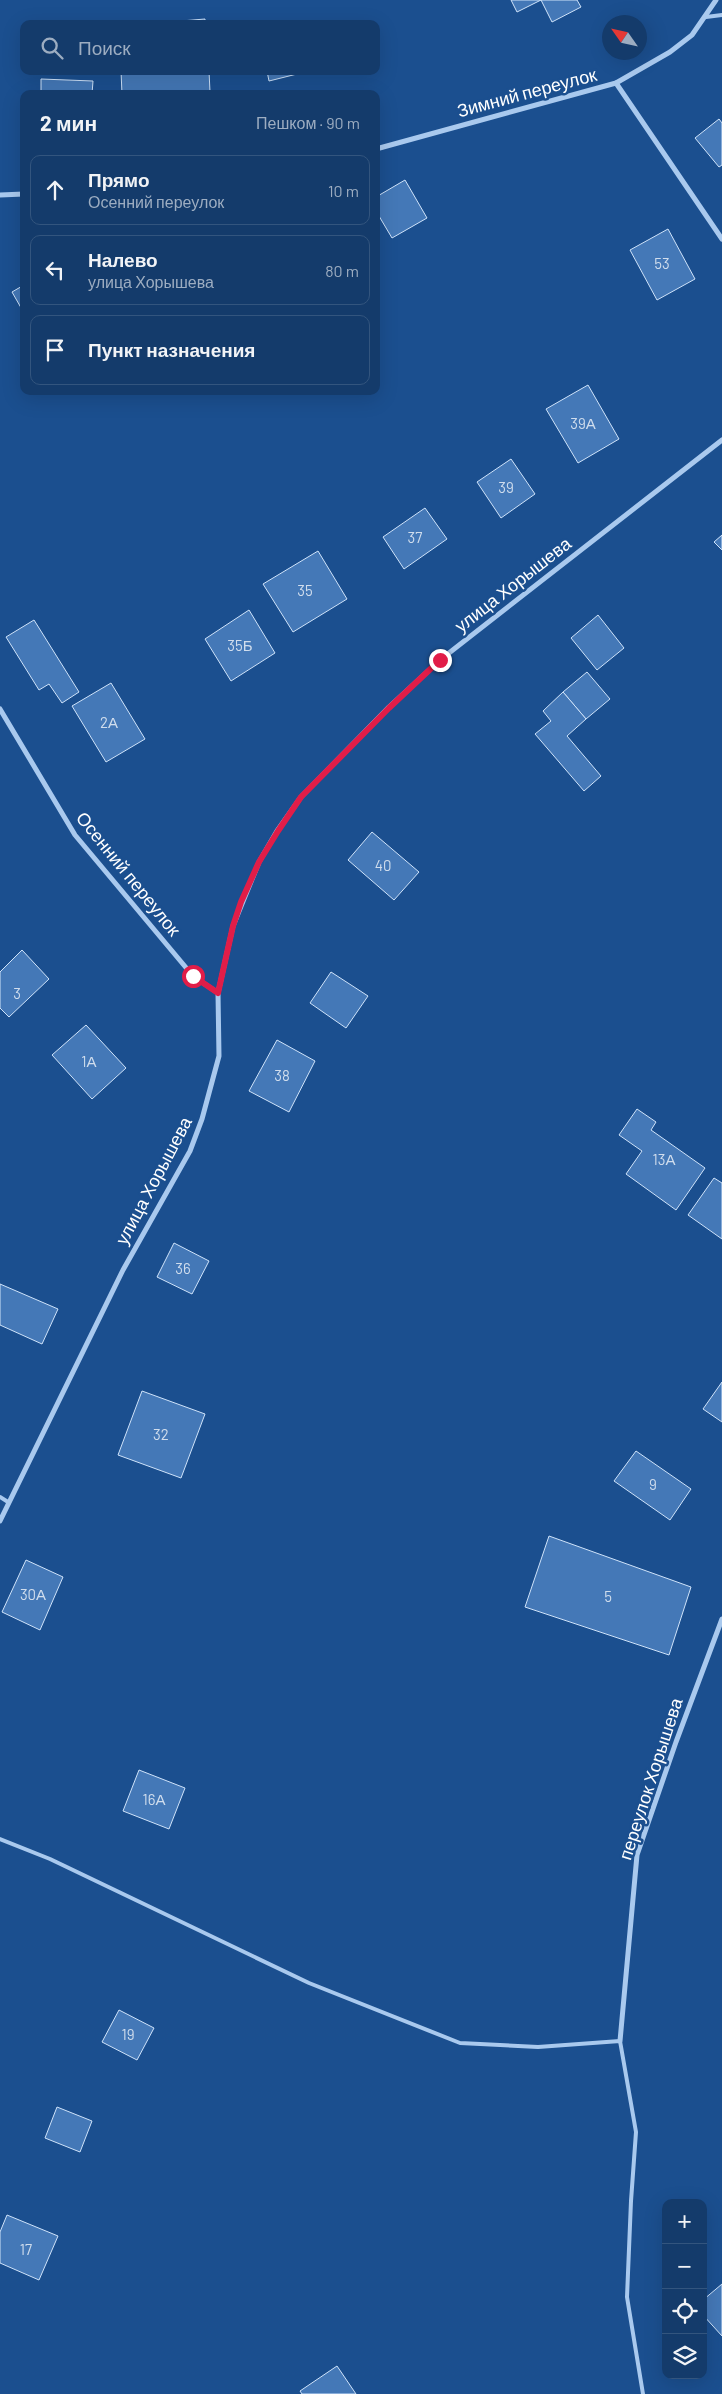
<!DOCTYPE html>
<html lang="ru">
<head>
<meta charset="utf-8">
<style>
  :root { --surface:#143b6b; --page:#214673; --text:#f1f3f6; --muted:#9dadc1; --line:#33557e }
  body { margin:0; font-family:Barlow,sans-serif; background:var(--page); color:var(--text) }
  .controls { position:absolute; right:15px; bottom:15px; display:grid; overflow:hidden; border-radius:10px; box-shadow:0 5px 20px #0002 }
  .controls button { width:45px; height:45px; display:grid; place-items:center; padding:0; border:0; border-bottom:1px solid var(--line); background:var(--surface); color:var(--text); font:25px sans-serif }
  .compass { position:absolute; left:602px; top:15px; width:45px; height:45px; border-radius:50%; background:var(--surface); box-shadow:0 5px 20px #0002; rotate:304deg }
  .stop { position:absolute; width:15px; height:15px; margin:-11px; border:4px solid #e11d48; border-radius:50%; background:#fff }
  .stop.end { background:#e11d48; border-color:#fff; box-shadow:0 1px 5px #0008 }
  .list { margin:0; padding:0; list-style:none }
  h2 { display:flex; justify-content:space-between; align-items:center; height:65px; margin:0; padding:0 20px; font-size:21px }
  h2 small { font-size:16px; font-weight:400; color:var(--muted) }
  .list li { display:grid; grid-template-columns:32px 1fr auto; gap:15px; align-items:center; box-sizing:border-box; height:70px; margin:0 10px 10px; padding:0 10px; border:1px solid var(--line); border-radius:10px }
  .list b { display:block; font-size:19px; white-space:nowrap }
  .list p { margin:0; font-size:16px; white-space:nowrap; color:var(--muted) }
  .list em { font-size:16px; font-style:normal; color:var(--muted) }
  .icon { flex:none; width:28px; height:28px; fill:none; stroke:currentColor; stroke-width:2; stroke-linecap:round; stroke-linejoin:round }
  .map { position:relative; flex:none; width:722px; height:2394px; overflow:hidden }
  .search { position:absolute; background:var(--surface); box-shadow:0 5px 20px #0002; left:20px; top:20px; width:360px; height:55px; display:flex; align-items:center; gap:12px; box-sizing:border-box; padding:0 18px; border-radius:10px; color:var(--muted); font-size:19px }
  .panel { position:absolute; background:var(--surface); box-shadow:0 5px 20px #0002; left:20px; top:90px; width:360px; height:305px; border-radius:10px }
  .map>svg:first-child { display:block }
  .building { fill:#4478b7; stroke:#cfe3fa }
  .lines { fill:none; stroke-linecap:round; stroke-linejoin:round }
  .service { stroke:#a9c9ee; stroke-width:4 }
  .minor { stroke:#a9c9ee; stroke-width:5 }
  .route { stroke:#e11d48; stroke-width:6 }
  .labels { text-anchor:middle; stroke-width:5; stroke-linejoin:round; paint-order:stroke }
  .number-label { font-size:15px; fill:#d0dded }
  .street-label { font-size:18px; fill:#fff; stroke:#1b4f8f }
</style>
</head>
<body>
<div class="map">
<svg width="722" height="2394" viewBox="0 0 722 2394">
  <rect width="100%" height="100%" fill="#1b4f8f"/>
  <g class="building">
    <polygon points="511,0 577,0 581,7 552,22 541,0 517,12"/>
    <polygon points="205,19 205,24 145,24"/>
    <polygon points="121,71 209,71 210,92 122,94"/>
    <polygon points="267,71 309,71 269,81"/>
    <polygon points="41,79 93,81 92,94 41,94"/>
    <polygon points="719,119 722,123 722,165 719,167 695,138"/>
    <polygon points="405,180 427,218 392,238 376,211 376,197"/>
    <polygon points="668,229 695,279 657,300 630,250"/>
    <polygon points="24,285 24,313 12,292"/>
    <polygon points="588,385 619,439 578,463 546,409"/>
    <polygon points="511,459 535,494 501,518 477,482"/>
    <polygon points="425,508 447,539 404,569 383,537"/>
    <polygon points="722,535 722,550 714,542"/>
    <polygon points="318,551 347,599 293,632 263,584"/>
    <polygon points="249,610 275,653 231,681 205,639"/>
    <polygon points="598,615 624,648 597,670 571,638"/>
    <polygon points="34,620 79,692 62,703 49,684 39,690 6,637"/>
    <polygon points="587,672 610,699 586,719 563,692"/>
    <polygon points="111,683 145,739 106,762 72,706"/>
    <polygon points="563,692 586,719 567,736 601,776 584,791 535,734 551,721 543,711"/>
    <polygon points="372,832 419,872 394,900 348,860"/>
    <polygon points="22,950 49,979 9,1017 0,1008 0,972"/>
    <polygon points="331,972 368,996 346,1028 310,1003"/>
    <polygon points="86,1025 126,1068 92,1099 52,1055"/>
    <polygon points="277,1040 315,1061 289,1112 249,1091"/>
    <polygon points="637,1109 656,1122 651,1130 705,1168 676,1210 626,1174 642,1151 619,1135"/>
    <polygon points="714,1178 722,1183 722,1239 688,1215"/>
    <polygon points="174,1243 209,1261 192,1294 157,1277"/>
    <polygon points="0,1284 58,1309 42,1344 0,1325"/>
    <polygon points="722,1382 722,1422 703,1409"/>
    <polygon points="142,1391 205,1414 181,1478 118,1455"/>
    <polygon points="636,1451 691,1489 670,1520 614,1481"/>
    <polygon points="549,1536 691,1587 669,1655 525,1607"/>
    <polygon points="26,1560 63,1577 40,1630 2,1612"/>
    <polygon points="139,1770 185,1788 169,1829 123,1811"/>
    <polygon points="119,2010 154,2028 137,2060 102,2042"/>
    <polygon points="57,2107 92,2121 80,2152 45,2138"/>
    <polygon points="7,2215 58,2236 39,2280 0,2263 0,2232"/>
    <polygon points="722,2284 722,2336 703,2315 703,2300"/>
    <polygon points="337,2366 356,2394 302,2394 300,2391"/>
  </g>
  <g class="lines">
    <g class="service">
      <polyline points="706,17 722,15"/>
      <polyline points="0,1497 8,1502"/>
      <polyline points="0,1839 50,1859 309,1983 460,2043 538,2047 620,2041 636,2132 631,2201 627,2297 643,2394"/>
    </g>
    <g class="minor">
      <polyline points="616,83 722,239"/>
      <polyline points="376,149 616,83 670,52 692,35 716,0"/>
      <polyline points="0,195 24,194"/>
      <polyline points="0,709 75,835 193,976 218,993"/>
      <polyline points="0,1521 123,1270 190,1151 202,1119 219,1056 218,993 233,926 259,862 277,831 301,797 389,707 440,660 722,440"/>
      <polyline points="620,2041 637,1855 676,1742 722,1619"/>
    </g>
  </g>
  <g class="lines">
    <polyline class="route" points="193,976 218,993 233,926 241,902 259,862 278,831 301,797 389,708 440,660"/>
  </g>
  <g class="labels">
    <g class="number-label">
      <text x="662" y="269">53</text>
      <text x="583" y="429">39А</text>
      <text x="506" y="493">39</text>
      <text x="415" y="543">37</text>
      <text x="305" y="596">35</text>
      <text x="240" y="651">35Б</text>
      <text x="109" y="728">2А</text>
      <text x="383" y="871">40</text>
      <text x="17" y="999">3</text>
      <text x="89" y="1067">1А</text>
      <text x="282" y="1081">38</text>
      <text x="664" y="1165">13А</text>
      <text x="183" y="1274">36</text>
      <text x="161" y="1440">32</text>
      <text x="653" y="1490">9</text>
      <text x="33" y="1600">30А</text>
      <text x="608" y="1602">5</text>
      <text x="154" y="1805">16А</text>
      <text x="128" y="2040">19</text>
      <text x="26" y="2255">17</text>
    </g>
    <g class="street-label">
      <text transform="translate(527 93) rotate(-15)" y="6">Зимний переулок</text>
      <text transform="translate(513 585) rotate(-38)" y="6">улица Хорышева</text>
      <text transform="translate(128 874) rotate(51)" y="6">Осенний переулок</text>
      <text transform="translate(154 1181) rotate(-62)" y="6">улица Хорышева</text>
      <text transform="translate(651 1779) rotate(-72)" y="6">переулок Хорышева</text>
    </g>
  </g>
</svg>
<div class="controls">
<button>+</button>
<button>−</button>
<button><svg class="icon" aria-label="locate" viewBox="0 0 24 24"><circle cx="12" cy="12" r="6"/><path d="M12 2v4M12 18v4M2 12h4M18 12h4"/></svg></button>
<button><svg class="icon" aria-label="layers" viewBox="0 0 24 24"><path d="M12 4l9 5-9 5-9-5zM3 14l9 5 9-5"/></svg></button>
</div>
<svg class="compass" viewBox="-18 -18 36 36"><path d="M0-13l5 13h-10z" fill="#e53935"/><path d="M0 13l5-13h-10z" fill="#9dadc1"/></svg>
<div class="stop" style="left:193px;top:976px"></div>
<div class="stop end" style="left:440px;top:660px"></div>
<div class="search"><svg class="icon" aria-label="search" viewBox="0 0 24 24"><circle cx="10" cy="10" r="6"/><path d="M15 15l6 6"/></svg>Поиск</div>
<section class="panel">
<h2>2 мин<small>Пешком · 90 m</small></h2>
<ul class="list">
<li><svg class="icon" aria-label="ahead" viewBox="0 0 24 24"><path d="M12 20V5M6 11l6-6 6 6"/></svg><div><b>Прямо</b><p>Осенний переулок</p></div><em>10 m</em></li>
<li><svg class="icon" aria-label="left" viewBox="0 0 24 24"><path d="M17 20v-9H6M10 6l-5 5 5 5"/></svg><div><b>Налево</b><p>улица Хорышева</p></div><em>80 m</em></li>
<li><svg class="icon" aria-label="arrive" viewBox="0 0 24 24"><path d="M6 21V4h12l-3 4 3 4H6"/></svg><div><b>Пункт назначения</b></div></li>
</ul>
</section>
</div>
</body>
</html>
